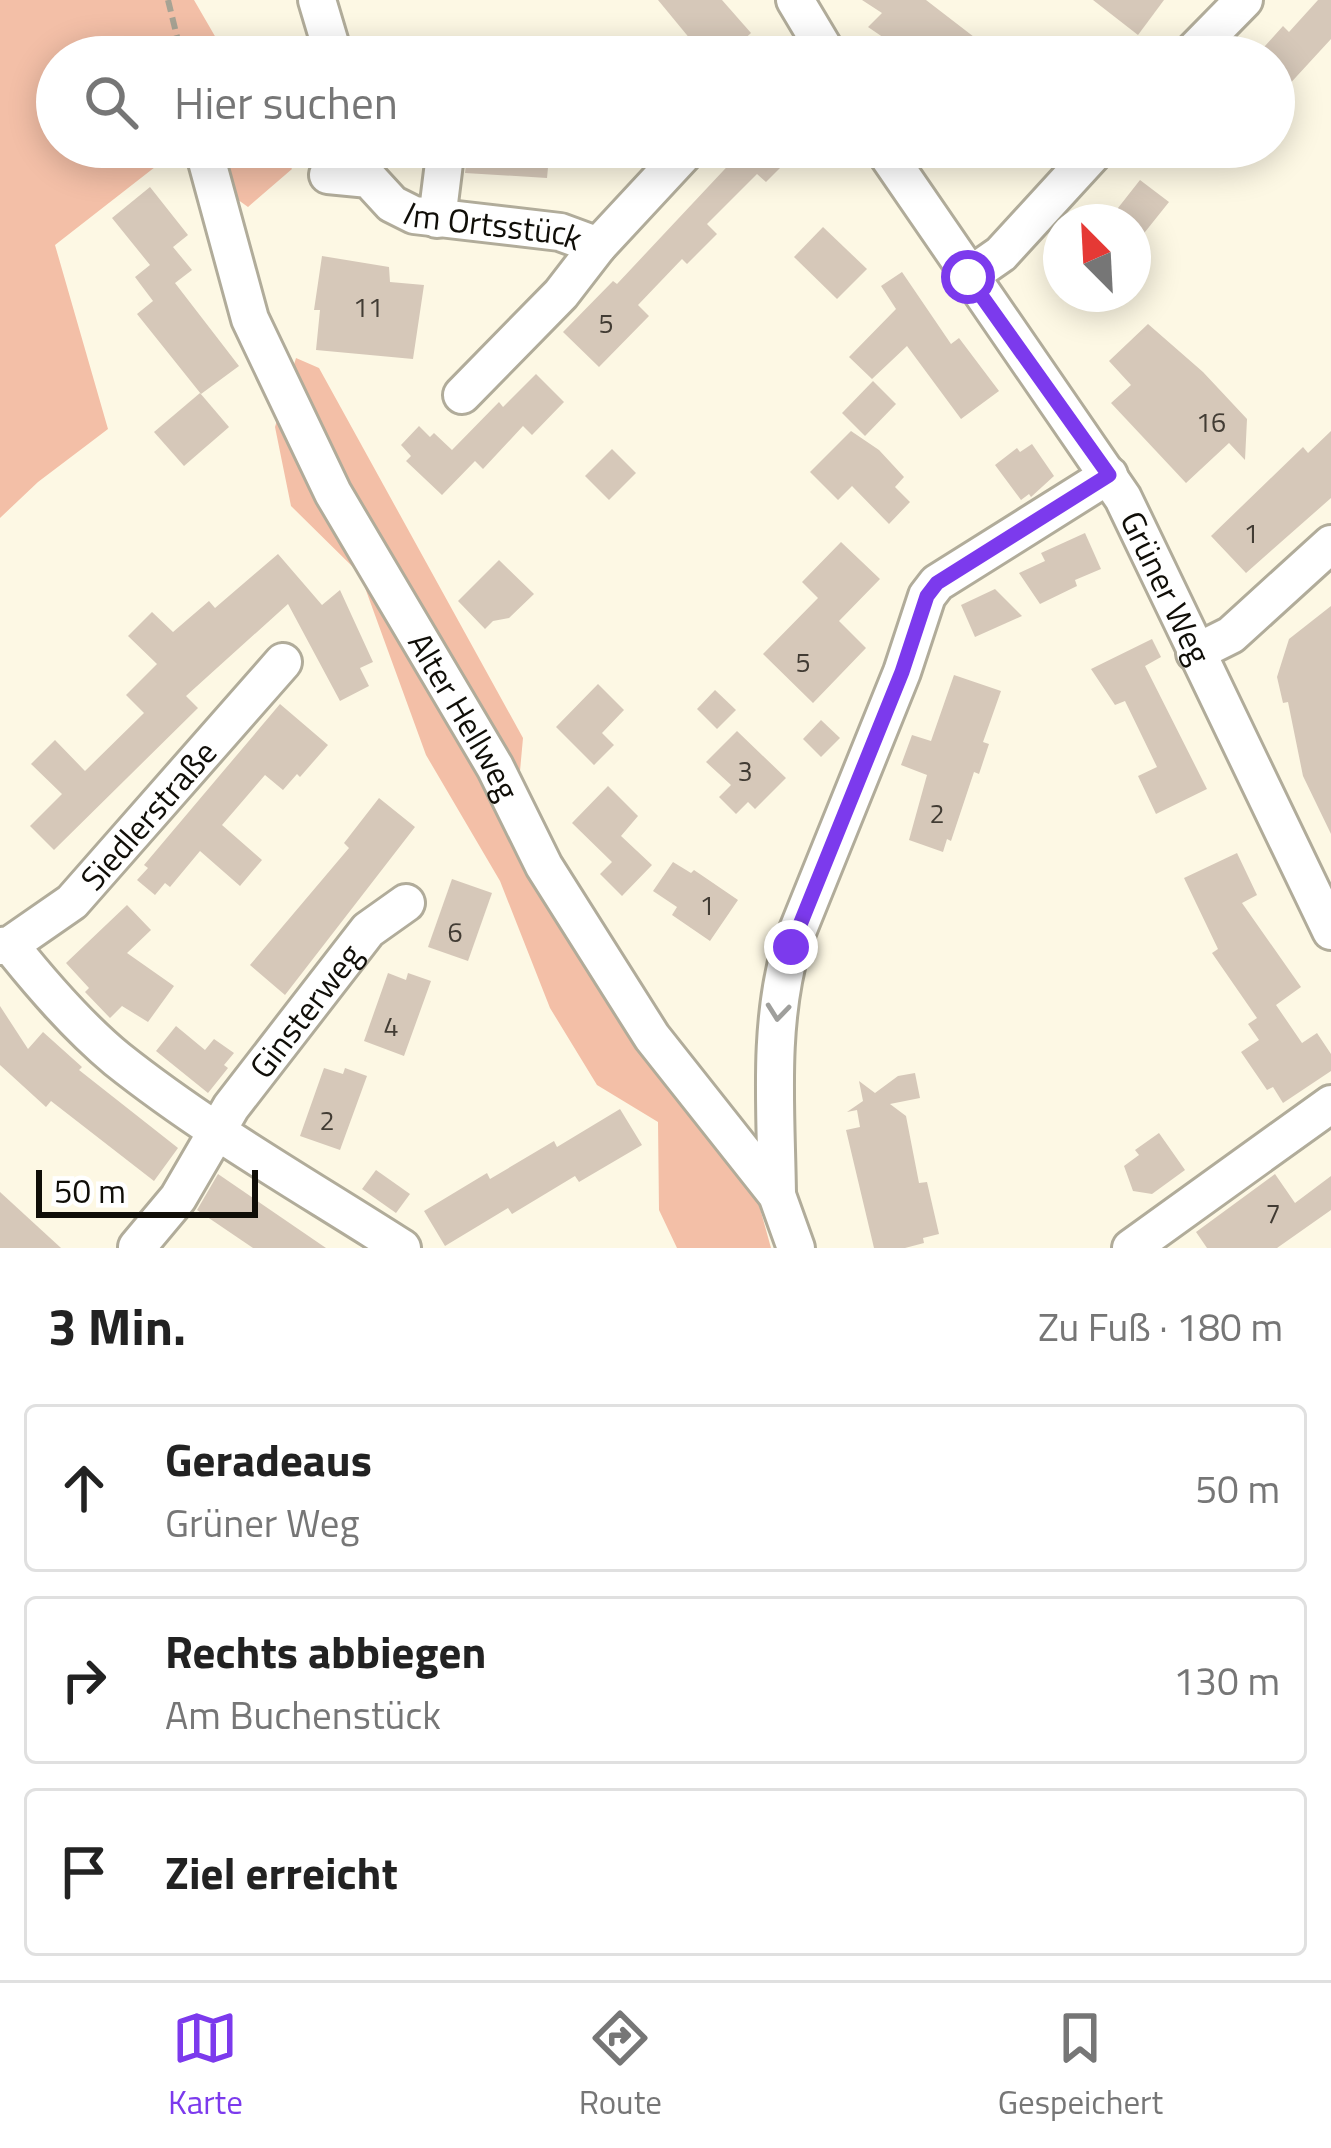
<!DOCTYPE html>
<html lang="de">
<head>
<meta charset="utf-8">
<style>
  :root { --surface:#fff; --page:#f2f2f2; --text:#222; --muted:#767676; --line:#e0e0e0; --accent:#7c3aed }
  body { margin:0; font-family:"Titillium Web",sans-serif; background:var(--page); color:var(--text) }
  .compass { position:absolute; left:1043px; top:204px; width:108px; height:108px; border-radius:50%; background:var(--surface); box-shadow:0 6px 30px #0003; rotate:336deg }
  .scale { position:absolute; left:36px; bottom:30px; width:222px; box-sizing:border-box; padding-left:12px; border:6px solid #100e08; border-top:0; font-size:33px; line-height:42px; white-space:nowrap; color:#100e08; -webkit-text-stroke:9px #fff; paint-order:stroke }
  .stop { position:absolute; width:36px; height:36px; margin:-27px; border:9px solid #7c3aed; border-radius:50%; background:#fff }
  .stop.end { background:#7c3aed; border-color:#fff; box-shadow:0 3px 12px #0008 }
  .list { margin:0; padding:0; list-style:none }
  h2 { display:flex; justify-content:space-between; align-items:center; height:156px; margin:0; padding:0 48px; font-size:51px }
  h2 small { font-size:39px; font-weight:400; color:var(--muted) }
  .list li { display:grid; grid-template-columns:78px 1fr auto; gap:36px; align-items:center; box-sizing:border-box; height:168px; margin:0 24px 24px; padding:0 24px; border:3px solid var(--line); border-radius:12px }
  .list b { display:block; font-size:45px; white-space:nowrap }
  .list p { margin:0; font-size:39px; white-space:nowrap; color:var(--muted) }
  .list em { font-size:39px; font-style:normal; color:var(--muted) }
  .icon { flex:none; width:66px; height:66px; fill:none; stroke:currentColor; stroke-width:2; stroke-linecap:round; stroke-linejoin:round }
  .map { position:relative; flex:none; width:1331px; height:1248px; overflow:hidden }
  .search { position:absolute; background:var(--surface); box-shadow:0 6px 30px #0003; left:36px; right:36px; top:36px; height:132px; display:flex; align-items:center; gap:30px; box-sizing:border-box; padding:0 42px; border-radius:66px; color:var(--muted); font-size:45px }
  .sheet { height:732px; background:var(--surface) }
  nav { display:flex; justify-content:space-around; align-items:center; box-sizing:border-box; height:168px; border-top:3px solid var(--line); background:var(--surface); font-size:33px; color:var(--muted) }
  nav a { display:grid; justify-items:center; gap:6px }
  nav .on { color:var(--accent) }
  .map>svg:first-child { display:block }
  .green { fill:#f3bfa7 }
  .building { fill:#d6c8b9 }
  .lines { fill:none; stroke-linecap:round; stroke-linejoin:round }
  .minor-casing { stroke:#b1ac9a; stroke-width:42 }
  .path { stroke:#a7a394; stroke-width:6; stroke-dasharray:12 6; stroke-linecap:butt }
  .minor { stroke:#fff; stroke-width:36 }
  .oneway { stroke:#9f9f9c }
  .route { stroke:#7c3aed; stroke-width:15 }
  .labels { text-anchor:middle; stroke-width:10; stroke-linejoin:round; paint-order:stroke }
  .number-label { font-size:27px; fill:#423c34 }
  .street-label { font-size:33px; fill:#100e08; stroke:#fff }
</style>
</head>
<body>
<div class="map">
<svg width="1331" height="1248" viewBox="0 0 1331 1248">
  <rect width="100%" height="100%" fill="#fdf8e4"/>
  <g class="green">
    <polygon points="0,0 194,0 227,57 57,57 57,147 279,147 292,169 248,207 173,153 55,245 108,429 38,482 0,518"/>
    <polygon points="296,358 319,368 523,738 514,837 751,1176 771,1248 677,1248 659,1210 658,1122 597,1085 550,1008 500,881 426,755 360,574 291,506 275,427"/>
  </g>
  <g class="building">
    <polygon points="658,0 722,0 751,33 725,57 705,57"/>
    <polygon points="862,0 926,0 1000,57 912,57 868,27 882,13"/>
    <polygon points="1093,0 1164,0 1138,35"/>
    <polygon points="1318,0 1331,0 1331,39 1274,101 1274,57 1255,57 1283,26 1289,32"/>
    <polygon points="468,147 550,147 547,178 465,173"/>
    <polygon points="730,147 801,147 766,182 757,174 707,224 717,234 687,264 682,259 638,305 649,316 599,367 563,332 613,281 617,284 738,155"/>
    <polygon points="1140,180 1169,202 1133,247 1133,222 1107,222"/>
    <polygon points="150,187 188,235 173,247 192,270 175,283 239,366 201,394 137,314 153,301 135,277 150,265 112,218"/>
    <polygon points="823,227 867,269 837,299 794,257"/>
    <polygon points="322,256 389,267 390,282 424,285 413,359 316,350 320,310 314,310"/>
    <polygon points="902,272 951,344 959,338 999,391 961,419 907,346 872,379 849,357 896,309 881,286"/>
    <polygon points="1148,324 1203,372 1247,419 1245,460 1229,443 1186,483 1111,403 1131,385 1109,361"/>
    <polygon points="536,374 564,402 532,435 523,426 483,469 475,461 442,495 406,461 411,456 401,445 419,426 430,437 434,433 452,450 499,402 503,407"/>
    <polygon points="873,381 896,404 865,436 842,413"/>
    <polygon points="200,393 229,427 184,466 154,432"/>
    <polygon points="851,431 879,450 904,477 895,487 910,502 889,524 852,486 838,500 810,472"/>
    <polygon points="1331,431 1331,498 1246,573 1211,536 1303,447 1308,453"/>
    <polygon points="1032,444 1054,476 1031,497 1029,494 1021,500 995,465 1017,448 1020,452"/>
    <polygon points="612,449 636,473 609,500 585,476"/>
    <polygon points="1085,533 1101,569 1075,580 1077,586 1040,604 1019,573 1045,561 1041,553"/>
    <polygon points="841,542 880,579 839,621 866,648 813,703 763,654 818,598 802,582"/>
    <polygon points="278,554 322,605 340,590 373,662 360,668 369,686 340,701 288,604 186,696 198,708 54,850 30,826 62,794 31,764 55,740 85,771 144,713 126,695 157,664 128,636 152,612 173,632 209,601 215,608"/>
    <polygon points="499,560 534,594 509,618 493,621 485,629 458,601"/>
    <polygon points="995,589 1022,616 975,637 961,605"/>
    <polygon points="1331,606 1331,834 1303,776 1288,702 1283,703 1277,677 1289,639"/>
    <polygon points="1152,639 1161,657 1145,666 1207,789 1156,814 1138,776 1157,767 1125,701 1115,705 1091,669"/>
    <polygon points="954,675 1001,691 983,742 989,744 979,774 974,772 951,841 947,839 943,852 909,840 927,775 901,765 912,735 931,741"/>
    <polygon points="598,684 624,710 602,733 614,745 594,765 556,727"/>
    <polygon points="715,690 736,710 717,729 697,709"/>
    <polygon points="280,704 328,745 300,777 297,774 283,790 265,775 222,825 262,860 240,886 200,851 170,887 165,883 155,895 137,880 148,868 144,865"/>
    <polygon points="821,720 840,738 821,757 803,739"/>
    <polygon points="737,731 786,778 755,809 748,802 736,814 719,797 731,785 706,762"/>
    <polygon points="608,786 638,816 621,836 652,865 622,896 600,874 612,862 572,823"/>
    <polygon points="379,798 415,827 285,995 250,965 349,848 344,843"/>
    <polygon points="1237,853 1257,895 1242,903 1301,987 1276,1005 1302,1043 1317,1033 1331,1054 1331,1071 1283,1103 1273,1087 1267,1090 1241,1052 1259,1040 1248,1024 1257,1018 1212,953 1218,949 1184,878"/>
    <polygon points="673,862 691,873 694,870 738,900 710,941 672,915 677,907 653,891"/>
    <polygon points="452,879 492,893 468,961 428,947"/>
    <polygon points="127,905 151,930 127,953 174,986 148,1022 122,1006 110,1018 85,992 89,988 66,963"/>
    <polygon points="388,973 406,980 408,973 431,981 404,1056 364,1041"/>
    <polygon points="0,1006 28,1049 43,1032 82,1067 79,1070 178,1148 154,1181 51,1101 46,1107 0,1065"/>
    <polygon points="176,1026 205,1050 214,1039 234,1053 224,1065 228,1068 208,1093 156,1051"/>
    <polygon points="324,1068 343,1074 345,1068 367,1076 340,1150 300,1136"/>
    <polygon points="915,1073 920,1098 890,1104 906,1116 919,1183 927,1182 939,1234 923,1238 924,1243 905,1248 874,1248 846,1130 860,1127 857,1110 847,1112 863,1101 859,1081 875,1093 898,1076"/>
    <polygon points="620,1109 642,1145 579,1182 575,1176 512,1214 508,1208 445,1246 424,1211 487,1173 490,1179 554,1141 557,1147"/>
    <polygon points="1159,1133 1185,1170 1152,1194 1133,1191 1124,1166 1139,1155 1135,1150"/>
    <polygon points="376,1170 410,1194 396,1213 362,1189"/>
    <polygon points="218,1174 326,1248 253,1248 197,1210"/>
    <polygon points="1275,1174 1295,1203 1331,1176 1331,1210 1277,1248 1207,1248 1196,1232"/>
    <polygon points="0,1192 61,1248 0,1248"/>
  </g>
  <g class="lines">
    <defs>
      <g id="minor">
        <polyline points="317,0 334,57"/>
        <polyline points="795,0 829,57"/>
        <polyline points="1188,57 1244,0"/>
        <path id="s1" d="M203 147 250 319 333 493 495 767 544 866 652 1037 777 1195 796 1248"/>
        <path id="s2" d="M882 147 1123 498 1331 931"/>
        <path id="s3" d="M328 175 369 179 392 204 414 215 560 232 598 246"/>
        <polyline points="437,219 446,147"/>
        <polyline points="968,277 1001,254 1099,147"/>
        <polyline points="462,395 561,294 598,246 690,147"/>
        <polyline points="1195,653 1231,635 1331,544"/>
        <path d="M10 945C42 985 77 1026 117 1059 206 1130 307 1187 402 1248"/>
        <path id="s4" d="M0 946 10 945 72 902 283 662"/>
        <path d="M777 1195C776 1112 768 1027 791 947L902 672 927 596 937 583 1109 475"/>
        <path id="s5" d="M137 1247 178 1198 231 1107 368 930 406 903"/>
        <polyline points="1131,1248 1331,1104"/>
      </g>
    </defs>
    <use href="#minor" class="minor-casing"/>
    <polyline class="path" points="168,0 182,57"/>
    <use href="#minor" class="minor"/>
  </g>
  <defs><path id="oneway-chevron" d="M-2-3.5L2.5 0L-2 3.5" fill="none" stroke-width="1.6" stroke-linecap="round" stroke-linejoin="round" transform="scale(3)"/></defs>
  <use class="oneway" href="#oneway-chevron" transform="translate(778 1012) rotate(96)"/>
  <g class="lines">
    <polyline class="route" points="791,947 902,672 927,596 937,583 1109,475 968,277"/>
  </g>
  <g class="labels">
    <g class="number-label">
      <text x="368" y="317">11</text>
      <text x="606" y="333">5</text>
      <text x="1211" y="432">16</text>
      <text x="1251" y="543">1</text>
      <text x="803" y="672">5</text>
      <text x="745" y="781">3</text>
      <text x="937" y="823">2</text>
      <text x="707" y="915">1</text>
      <text x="455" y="942">6</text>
      <text x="391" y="1036">4</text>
      <text x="327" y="1130">2</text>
      <text x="1273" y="1223">7</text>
    </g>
    <g class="street-label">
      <text dy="12" stroke="none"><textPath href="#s3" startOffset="180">Im Ortsstück</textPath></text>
      <text dy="12" stroke="none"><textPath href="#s2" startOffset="525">Grüner Weg</textPath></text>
      <text dy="12" stroke="none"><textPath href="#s1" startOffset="630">Alter Hellweg</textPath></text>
      <text dy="12" stroke="none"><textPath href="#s4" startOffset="201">Siedlerstraße</textPath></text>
      <text dy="12" stroke="none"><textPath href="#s5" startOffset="291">Ginsterweg</textPath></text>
    </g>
  </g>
</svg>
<svg class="compass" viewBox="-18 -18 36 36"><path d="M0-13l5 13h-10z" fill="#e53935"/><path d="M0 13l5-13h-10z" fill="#767676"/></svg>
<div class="scale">50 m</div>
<div class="stop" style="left:968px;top:277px"></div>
<div class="stop end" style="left:791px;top:947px"></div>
<div class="search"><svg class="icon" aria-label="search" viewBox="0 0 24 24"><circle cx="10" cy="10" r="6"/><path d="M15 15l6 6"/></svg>Hier suchen</div>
</div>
<section class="sheet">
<h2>3 Min.<small>Zu Fuß · 180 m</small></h2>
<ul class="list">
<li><svg class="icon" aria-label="ahead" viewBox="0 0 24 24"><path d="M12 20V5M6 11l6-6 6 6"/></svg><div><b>Geradeaus</b><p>Grüner Weg</p></div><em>50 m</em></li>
<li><svg class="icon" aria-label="right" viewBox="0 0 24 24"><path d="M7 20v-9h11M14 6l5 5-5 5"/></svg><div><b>Rechts abbiegen</b><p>Am Buchenstück</p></div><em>130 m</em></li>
<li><svg class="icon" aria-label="arrive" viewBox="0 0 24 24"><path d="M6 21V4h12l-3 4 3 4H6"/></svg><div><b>Ziel erreicht</b></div></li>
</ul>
</section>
<nav>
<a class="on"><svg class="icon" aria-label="map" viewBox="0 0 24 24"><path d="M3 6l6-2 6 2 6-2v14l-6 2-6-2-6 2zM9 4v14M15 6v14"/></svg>Karte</a>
<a><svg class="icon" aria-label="directions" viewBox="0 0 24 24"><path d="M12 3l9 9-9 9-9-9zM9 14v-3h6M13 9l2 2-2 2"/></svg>Route</a>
<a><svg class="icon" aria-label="saved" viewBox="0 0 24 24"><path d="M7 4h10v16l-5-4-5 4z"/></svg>Gespeichert</a>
</nav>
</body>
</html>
